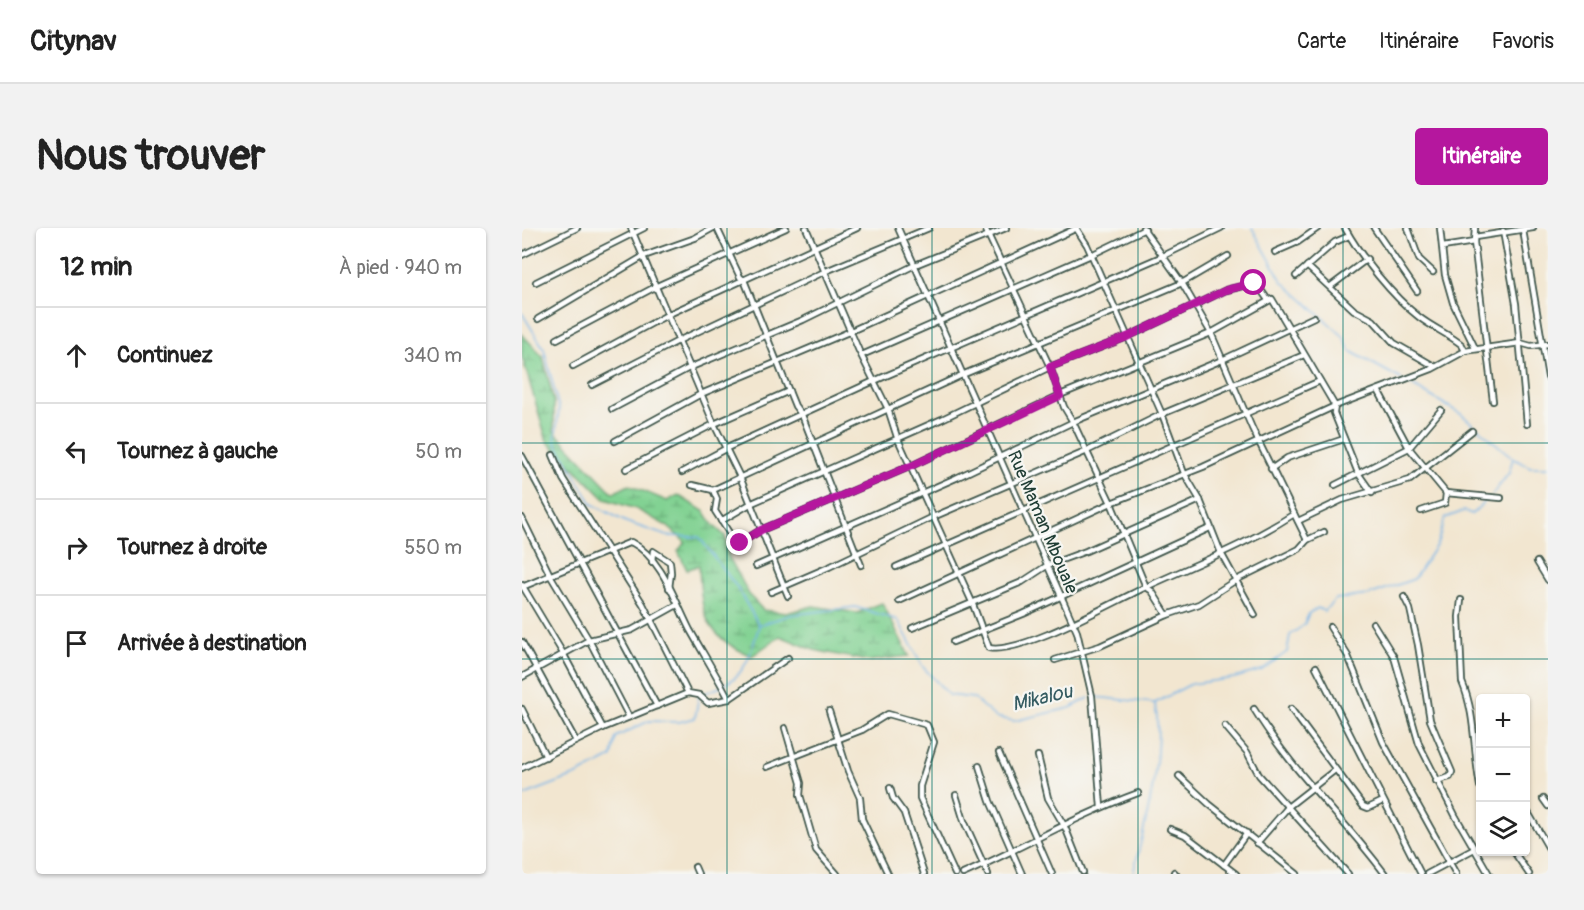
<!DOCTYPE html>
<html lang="fr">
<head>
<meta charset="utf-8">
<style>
  :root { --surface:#fff; --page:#f2f2f2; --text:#222; --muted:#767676; --line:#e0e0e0; --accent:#b5179e }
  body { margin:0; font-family:Pangolin,sans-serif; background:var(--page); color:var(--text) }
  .controls { position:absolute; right:18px; bottom:18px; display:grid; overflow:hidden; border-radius:6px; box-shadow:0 2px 4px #0004 }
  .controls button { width:54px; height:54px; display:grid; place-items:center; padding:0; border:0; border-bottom:2px solid var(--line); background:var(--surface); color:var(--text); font:30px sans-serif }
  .stop { position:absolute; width:18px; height:18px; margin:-14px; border:4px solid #b5179e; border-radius:50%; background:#fff }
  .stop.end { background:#b5179e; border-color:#fff; box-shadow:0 2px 6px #0008 }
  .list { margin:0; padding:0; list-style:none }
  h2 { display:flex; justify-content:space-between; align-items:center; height:78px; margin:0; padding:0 24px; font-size:26px }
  h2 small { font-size:20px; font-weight:400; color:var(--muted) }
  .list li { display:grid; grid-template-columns:39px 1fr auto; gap:18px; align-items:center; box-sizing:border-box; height:96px; padding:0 24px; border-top:2px solid var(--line) }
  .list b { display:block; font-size:22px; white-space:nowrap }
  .list em { font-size:20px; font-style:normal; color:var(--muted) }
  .icon { flex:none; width:33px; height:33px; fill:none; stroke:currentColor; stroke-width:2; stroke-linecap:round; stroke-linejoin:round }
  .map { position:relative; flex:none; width:1026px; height:646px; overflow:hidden; border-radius:6px }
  header { display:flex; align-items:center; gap:36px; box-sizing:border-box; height:84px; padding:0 30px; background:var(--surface); border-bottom:2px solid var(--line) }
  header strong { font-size:28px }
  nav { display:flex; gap:33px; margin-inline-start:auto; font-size:21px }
  .intro { display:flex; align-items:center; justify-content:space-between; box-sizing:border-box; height:144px; padding:0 36px }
  h1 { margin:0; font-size:42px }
  .button { padding:15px 27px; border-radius:6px; background:var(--accent); color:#fff; font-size:21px; font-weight:700 }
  main { display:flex; gap:36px; padding:0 36px }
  aside { flex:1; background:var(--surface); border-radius:6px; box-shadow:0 2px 4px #0004 }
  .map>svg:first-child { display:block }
  .wetland { fill:url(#wetland-marsh); stroke:#508864; stroke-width:1.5 }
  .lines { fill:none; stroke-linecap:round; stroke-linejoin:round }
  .stream { stroke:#75b4e8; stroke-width:1.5 }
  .minor-casing { stroke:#3f564b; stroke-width:8 }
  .minor { stroke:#fff; stroke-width:4.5 }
  .route { stroke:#b5179e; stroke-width:8 }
  .grid { fill:none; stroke:#0f766e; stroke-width:1.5; stroke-opacity:0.55 }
  .labels { text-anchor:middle; stroke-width:4.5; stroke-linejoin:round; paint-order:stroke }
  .street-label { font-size:18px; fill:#1f3d34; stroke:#f6f6f2 }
  .water-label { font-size:20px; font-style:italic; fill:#345b61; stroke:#f6f6f2 }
</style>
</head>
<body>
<header>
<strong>Citynav</strong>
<nav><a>Carte</a><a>Itinéraire</a><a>Favoris</a></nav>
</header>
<div class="intro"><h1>Nous trouver</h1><a class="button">Itinéraire</a></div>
<main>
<aside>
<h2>12 min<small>À pied · 940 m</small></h2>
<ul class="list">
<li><svg class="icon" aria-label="ahead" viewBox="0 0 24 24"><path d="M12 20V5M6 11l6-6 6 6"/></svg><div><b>Continuez</b></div><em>340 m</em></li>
<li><svg class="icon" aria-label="left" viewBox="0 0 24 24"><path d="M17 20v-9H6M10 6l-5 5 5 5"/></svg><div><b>Tournez à gauche</b></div><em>50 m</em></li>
<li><svg class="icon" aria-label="right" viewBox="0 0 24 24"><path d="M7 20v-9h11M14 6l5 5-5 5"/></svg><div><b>Tournez à droite</b></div><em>550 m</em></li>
<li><svg class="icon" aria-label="arrive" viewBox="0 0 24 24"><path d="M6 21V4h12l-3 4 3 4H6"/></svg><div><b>Arrivée à destination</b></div></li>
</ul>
</aside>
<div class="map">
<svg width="1026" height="646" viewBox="0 0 1026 646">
  <defs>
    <pattern id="wetland-marsh" width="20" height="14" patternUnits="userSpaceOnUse" patternTransform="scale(1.5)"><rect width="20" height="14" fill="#82d293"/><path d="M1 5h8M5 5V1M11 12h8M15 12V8" fill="none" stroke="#6aac79"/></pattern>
  </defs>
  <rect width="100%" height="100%" fill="#f6f6f2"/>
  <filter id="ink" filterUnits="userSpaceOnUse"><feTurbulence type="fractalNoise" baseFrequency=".0167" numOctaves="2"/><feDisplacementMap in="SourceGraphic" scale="12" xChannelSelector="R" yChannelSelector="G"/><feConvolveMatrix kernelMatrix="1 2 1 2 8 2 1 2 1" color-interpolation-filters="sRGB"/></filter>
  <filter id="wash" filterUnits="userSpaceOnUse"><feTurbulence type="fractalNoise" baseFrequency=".008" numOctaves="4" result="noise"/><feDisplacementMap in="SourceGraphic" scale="24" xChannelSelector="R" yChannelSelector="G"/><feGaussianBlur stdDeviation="1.35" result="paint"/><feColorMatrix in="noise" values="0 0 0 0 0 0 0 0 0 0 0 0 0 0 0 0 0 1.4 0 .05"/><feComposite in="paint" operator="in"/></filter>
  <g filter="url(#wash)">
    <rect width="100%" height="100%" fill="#f2e6d0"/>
    <path class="wetland" d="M0 106 21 129 32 174V203L91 265 107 257 145 273 156 267 183 284 191 297 203 308 207 329 228 368 241 382 264 385 291 378 335 385 360 375 387 428 346 433 292 422 258 408 230 428C182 409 179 385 177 337L165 342 156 323 163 314 145 298 114 281 83 271 25 213 0 129Z"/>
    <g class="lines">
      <g class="stream">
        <polyline points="730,0 760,53 821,108 828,123 879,151"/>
        <polyline points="0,85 22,121 37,181 33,213 70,276 104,294 145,308 177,309 214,358 237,397"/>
        <polyline points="883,153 939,186 991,230"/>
        <polyline points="970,267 987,245 991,230 1008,239 1026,239"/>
        <polyline points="237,397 268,387 333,379 376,392 401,439 427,467 451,470 473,489 492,493 548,480 567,470"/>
        <polyline points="572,469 633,475 669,456 712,450 740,442 765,424 768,407 782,397 787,385 796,380 802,383 814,371 847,367 892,351 915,316 923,290 942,283 950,286 966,270"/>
        <path d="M0 568 55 547 90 529 94 509 127 493 157 494 173 490 177 467C222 452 224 441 237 398"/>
        <path d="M611 646C623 596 643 526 633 476"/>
      </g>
    </g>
  </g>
  <g filter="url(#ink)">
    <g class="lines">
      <defs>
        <g id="minor">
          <polyline points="109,0 192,196 218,249 266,368"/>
          <polyline points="195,0 218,49 222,52 273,178 280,187 339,337"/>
          <path d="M284 0 337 123 366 181 375 209 450 374 467 420C499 427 591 374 624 359 674 336 726 316 772 286"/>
          <polyline points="376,0 555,404 570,468 579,579"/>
          <polyline points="463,0 528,139 542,179 551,194 589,275 624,359 630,363 645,387"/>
          <polyline points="554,0 565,17 640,186 662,245 678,272 699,325 733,387"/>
          <polyline points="621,0 660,55 689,105 730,200 785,312"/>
          <path d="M823 0C839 29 871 69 897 89 911 100 927 106 940 117L943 123"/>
          <polyline points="852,0 895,63"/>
          <polyline points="886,0 897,31 911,44"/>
          <polyline points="918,0 923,47 931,75 953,120"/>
          <polyline points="953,0 952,14 971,173"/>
          <polyline points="1001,2 1026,149"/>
          <polyline points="981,3 994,76 1005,196"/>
          <polyline points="953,9 1011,0"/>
          <polyline points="921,19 952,14"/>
          <polyline points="753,24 776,14 796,0"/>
          <polyline points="0,27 55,0"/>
          <polyline points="785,38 832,82 851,92 872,115 912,138"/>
          <polyline points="774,48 813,14 827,8"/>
          <polyline points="14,54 122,0"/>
          <polyline points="809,58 845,31"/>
          <polyline points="16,91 122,28 173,10 191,0"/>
          <polyline points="35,111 135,58 264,0"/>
          <polyline points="340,127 569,27 623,1"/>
          <polyline points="51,138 147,86 335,0"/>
          <polyline points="70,157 158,112 304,43 407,0"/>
          <polyline points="856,162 887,220 924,265 979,270"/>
          <polyline points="90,181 167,140 281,92 393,37 484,0"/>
          <polyline points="93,213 179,166 329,103 555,0"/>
          <polyline points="31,227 41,251 121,376 166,465"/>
          <polyline points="0,228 135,478"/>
          <polyline points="104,241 192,196 267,163"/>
          <polyline points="749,241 765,230 822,211"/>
          <polyline points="160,244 205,220 352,153 641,28 699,0"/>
          <polyline points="170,257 191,262 440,147 660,55 706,28"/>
          <polyline points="813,257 887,220 919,182"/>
          <polyline points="191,262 195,271 193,283 213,314 218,315 239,302 389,238 538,167 689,105 750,71 813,178 812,185 836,245 850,265"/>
          <polyline points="899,283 923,275 924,265"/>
          <polyline points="0,290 28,347 67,412 107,489"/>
          <polyline points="199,293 228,276 420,191 528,139 605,109 704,62 734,55 746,72"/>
          <polyline points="776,293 820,272 888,252 950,203"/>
          <polyline points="130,334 131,323 148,334 149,345 147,360"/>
          <polyline points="1015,334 1026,352"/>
          <polyline points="234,338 434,250 551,194 700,132 792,89"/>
          <polyline points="374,339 798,153"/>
          <polyline points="0,357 42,427 81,500"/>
          <path d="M0 359 109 314C140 330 153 373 168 402 181 425 195 448 207 471"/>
          <polyline points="249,364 307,339 411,289 563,224 640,186 782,127"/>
          <polyline points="882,369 888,381 896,417 908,492 930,544 928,549 914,553"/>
          <path d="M939 372 937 389 940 454C954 487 951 522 958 558"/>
          <polyline points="377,373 589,275 681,239 813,178 910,141 943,123 998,115 1009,118 1026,116"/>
          <polyline points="851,395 872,429 897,516 934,589 967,646"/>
          <polyline points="808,399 826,428 861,514 934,646"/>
          <polyline points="390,400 500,354 526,337 564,323 678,272"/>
          <polyline points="0,414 54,513"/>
          <polyline points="431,414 501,386 688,300"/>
          <polyline points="533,432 578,418 645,387 677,376 714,352 777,321 785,312 802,304"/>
          <polyline points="794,439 899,646"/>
          <polyline points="0,449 67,412 110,402 155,377"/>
          <polyline points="0,481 24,529"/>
          <path d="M732 481C771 545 820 588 863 646"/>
          <polyline points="769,481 841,578 846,580 861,573"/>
          <polyline points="307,483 326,543 338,570 340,591 366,646"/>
          <polyline points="703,498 725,524 737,547 826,646"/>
          <polyline points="263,500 279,555 278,567 294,622 315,646"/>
          <polyline points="477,525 530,646"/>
          <polyline points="516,528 526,570 543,599 561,644"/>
          <polyline points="457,538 468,573 500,646"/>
          <polyline points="245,539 340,502 366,486 405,497 412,514 398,558 398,570 433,646"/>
          <polyline points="0,540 81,500 166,465 177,467 186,475 207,471 266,430"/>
          <polyline points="657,548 687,576 775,646"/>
          <polyline points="368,560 371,570 382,585 402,646"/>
          <polyline points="434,567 442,593 466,646"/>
          <polyline points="1021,571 1026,578"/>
          <polyline points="1004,581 1026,619"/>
          <polyline points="648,601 663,607 714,646"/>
          <polyline points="735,615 767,578 813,542"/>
          <polyline points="992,624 1007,646"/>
          <polyline points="702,637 725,605"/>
          <polyline points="173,639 176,646"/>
          <polyline points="652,644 654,646"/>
          <path d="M441 646C500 620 556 587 616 565"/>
          <polyline points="905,646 958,618"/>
        </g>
      </defs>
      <use href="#minor" class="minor-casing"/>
      <use href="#minor" class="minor"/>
    </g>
  </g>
  <g class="lines" filter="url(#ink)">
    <polyline class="route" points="218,315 239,302 389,238 538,168 528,139 605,109 704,62 732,55"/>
  </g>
  <path class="grid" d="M205 0V646M410 0V646M616 0V646M821 0V646M0 215H1026M0 431H1026"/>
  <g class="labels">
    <g class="street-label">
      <text transform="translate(521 294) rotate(67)" y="6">Rue Maman Mbouale</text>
    </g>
    <g class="water-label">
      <text transform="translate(520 469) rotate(-13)" y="7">Mikalou</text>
    </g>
  </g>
</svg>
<div class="controls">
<button>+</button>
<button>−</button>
<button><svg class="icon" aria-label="layers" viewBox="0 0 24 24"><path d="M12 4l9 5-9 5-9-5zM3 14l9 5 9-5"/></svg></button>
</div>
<div class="stop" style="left:732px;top:55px"></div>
<div class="stop end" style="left:218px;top:315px"></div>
</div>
</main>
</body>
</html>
